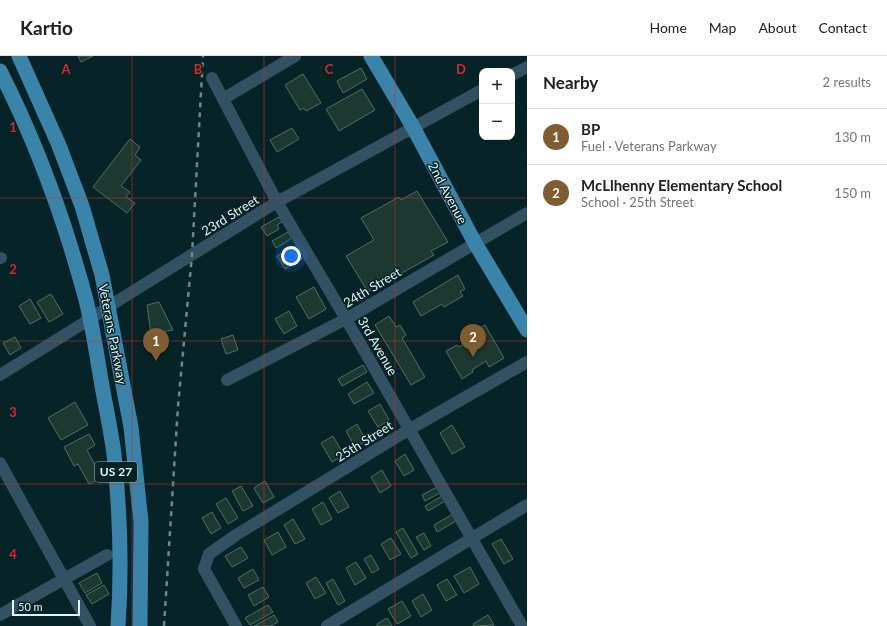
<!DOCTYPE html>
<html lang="en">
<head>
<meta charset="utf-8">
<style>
  :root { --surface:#fff; --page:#f6f6f6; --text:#202124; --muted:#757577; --line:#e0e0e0; --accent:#7f5c32 }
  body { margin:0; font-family:Lato,sans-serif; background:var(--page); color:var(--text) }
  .controls { position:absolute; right:12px; top:12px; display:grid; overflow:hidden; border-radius:8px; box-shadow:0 4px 16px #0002 }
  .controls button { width:36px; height:36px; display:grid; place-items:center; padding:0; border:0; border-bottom:1px solid var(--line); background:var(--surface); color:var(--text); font:20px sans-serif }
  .scale { position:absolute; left:12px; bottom:10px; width:68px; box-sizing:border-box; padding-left:4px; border:2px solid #e4f4f6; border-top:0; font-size:11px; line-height:14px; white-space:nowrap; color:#e4f4f6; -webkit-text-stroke:3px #062428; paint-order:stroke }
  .you { position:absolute; left:291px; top:200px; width:14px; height:14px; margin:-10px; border:3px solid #fff; border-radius:50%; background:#1a73e8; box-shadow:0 0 0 6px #1a73e833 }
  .badge { display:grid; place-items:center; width:26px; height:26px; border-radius:50%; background:var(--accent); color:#fff; font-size:13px; font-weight:700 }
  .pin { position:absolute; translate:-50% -33px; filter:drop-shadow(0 1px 2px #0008) }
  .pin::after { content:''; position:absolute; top:21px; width:14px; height:12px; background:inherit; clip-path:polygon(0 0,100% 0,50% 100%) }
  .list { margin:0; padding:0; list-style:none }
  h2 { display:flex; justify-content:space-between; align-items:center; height:52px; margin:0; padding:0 16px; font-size:17px }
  h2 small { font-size:13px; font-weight:400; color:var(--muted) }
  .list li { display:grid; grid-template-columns:26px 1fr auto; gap:12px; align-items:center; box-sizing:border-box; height:56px; padding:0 16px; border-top:1px solid var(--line) }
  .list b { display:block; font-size:15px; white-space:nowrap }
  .list p { margin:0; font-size:13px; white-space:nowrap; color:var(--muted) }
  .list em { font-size:13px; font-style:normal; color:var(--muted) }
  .map { position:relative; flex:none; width:527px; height:570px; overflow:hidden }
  header { display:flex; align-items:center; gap:24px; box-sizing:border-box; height:56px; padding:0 20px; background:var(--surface); border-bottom:1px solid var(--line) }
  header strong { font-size:19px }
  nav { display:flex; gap:22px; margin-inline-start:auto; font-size:14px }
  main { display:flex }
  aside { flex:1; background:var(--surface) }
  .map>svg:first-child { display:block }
  .building { fill:#1c3831; stroke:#516e67 }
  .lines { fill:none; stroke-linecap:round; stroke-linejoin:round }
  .minor { stroke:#325264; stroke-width:12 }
  .major { stroke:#3b84a9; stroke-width:15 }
  .rail { stroke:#6f878a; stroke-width:2.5; stroke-dasharray:5 5; stroke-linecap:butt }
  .grid { fill:none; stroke:#d62828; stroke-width:1; stroke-opacity:0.55 }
  .labels { text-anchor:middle; stroke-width:3; stroke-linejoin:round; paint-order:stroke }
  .shield { fill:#062428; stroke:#a1b6b8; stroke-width:1 }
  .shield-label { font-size:12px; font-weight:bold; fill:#e4f4f6 }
  .street-label { font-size:13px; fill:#e4f4f6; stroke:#062428 }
  .grid-label { font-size:13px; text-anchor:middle; font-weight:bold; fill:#d62828; stroke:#062428; stroke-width:3; stroke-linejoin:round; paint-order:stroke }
</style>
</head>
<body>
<header>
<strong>Kartio</strong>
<nav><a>Home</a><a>Map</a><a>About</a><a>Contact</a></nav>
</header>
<main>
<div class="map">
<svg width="527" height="570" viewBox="0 0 527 570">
  <rect width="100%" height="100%" fill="#062428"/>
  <g class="building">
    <polygon points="78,0 93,0 81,6"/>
    <polygon points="361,12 367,23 343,37 337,25"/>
    <polygon points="303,18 321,47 306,55 304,52 300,54 285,29"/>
    <polygon points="362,33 375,54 339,75 326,53"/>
    <polygon points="292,72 299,83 277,96 270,84"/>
    <polygon points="130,83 140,91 135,99 141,104 121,130 130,136 126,141 135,147 127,157 93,131"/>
    <polygon points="417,135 448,186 431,195 434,199 368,236 346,200 374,184 361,162 399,141 401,144"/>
    <polygon points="279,161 282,166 277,169 279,173 267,180 261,171"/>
    <polygon points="288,176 292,182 276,192 272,185"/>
    <polygon points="295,190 302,203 285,213 277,200"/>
    <polygon points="458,219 465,233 460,236 463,240 444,251 442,248 421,260 413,246"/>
    <polygon points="314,231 326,253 309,263 296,241"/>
    <polygon points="51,238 63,258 49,266 37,246"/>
    <polygon points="30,243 41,262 30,268 19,250"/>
    <polygon points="159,246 173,274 151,278 147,249"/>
    <polygon points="289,255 297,270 284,278 275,263"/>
    <polygon points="389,260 396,271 400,269 406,279 402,282 425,321 411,329 375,269"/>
    <polygon points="485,269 504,302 489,311 486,305 472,314 473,316 462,323 446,295 457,289 459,291 473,283 470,278"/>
    <polygon points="233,279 238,294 226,298 221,283"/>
    <polygon points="15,281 21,292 10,299 3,287"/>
    <polygon points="363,309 367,316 342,330 338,323"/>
    <polygon points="367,326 374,337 354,348 348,338"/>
    <polygon points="75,346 88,369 61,384 48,362"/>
    <polygon points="380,348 389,364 378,371 368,355"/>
    <polygon points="357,368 366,385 355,391 346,375"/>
    <polygon points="452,369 465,391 452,398 440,377"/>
    <polygon points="89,378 95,389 87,394 102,422 89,428 78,408 74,410 64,391"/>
    <polygon points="333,380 344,399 332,406 321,387"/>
    <polygon points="405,398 414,414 404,420 395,405"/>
    <polygon points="382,414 391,430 380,437 371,421"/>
    <polygon points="265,425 274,441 263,447 254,432"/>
    <polygon points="241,430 253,450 243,455 232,435"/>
    <polygon points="437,431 440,437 425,445 422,439"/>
    <polygon points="340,435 349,451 338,457 329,442"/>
    <polygon points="442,440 445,445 428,455 425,450"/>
    <polygon points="226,442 238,462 228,468 216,448"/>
    <polygon points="323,446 332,463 321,469 312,453"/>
    <polygon points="212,456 221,472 211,478 202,462"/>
    <polygon points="453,458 456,465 437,476 434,469"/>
    <polygon points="293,463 305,483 295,488 284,469"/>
    <polygon points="403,472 418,498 411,502 396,476"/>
    <polygon points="278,476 286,491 272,499 264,484"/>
    <polygon points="424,477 431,490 424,494 416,481"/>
    <polygon points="391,482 401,498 390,504 381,488"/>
    <polygon points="501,483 513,503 504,508 492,488"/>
    <polygon points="241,491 248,502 232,511 225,500"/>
    <polygon points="371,499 379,513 372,517 364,503"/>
    <polygon points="356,506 366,522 355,529 346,512"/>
    <polygon points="470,511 479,528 464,537 454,520"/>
    <polygon points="253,513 259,524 244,532 238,522"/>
    <polygon points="97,517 102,527 85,537 79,527"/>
    <polygon points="316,521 326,537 315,543 306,527"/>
    <polygon points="333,523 345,545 338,549 326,527"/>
    <polygon points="447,523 457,539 446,545 437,529"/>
    <polygon points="104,529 109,538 92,548 86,539"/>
    <polygon points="263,531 269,541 254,550 248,539"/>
    <polygon points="423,538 432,554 421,561 412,545"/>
    <polygon points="402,545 411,560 397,568 388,553"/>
    <polygon points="268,549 273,556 250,569 245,562"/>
    <polygon points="274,559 278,566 271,570 254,570"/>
    <polygon points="488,559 494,569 474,570 473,568"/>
    <polygon points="387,562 392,570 377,570 377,568"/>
  </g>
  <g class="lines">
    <g class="minor">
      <polyline points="512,19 527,11"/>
      <polyline points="212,22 277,146 346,263 522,570"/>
      <polyline points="223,43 295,0"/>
      <polyline points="0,202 1,202"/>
      <polyline points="0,319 90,263 119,244 277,146 482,34"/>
      <polyline points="227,324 346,263 527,157"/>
      <polyline points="0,407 90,570"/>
      <polyline points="0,559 107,499"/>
      <polyline points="236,570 204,513 209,498 236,479 410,373 527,306"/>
      <polyline points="327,570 527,449"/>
    </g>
    <g class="major">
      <polyline points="19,0 58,87 82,150 102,219 131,371 141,466 140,570"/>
      <polyline points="371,0 413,71 475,187 527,274"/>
      <path d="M0 15C37 88 65 165 86 244 93 272 97 301 102 330 106 352 111 375 114 398 120 455 122 513 118 570"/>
    </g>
    <polyline class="rail" points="164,570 178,350 192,199 203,0"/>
  </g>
  <path class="grid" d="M132 0V570M264 0V570M395 0V570M0 142H527M0 285H527M0 428H527"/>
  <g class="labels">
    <rect class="shield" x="95" y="406" width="42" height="20" rx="3"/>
    <g class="shield-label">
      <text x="116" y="420">US 27</text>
    </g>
    <g class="street-label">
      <text transform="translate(448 137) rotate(62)" y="5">2nd Avenue</text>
      <text transform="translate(230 159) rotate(-32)" y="5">23rd Street</text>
      <text transform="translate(372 231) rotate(-31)" y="5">24th Street</text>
      <text transform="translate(113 278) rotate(79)" y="5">Veterans Parkway</text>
      <text transform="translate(378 290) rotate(60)" y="5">3rd Avenue</text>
      <text transform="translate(364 385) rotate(-32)" y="5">25th Street</text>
    </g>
  </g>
  <g class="grid-label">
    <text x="66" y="18">A</text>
    <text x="198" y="18">B</text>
    <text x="329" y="18">C</text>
    <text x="461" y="18">D</text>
    <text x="13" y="76">1</text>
    <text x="13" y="218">2</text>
    <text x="13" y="361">3</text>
    <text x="13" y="503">4</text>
  </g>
</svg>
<div class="controls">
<button>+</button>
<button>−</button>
</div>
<div class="scale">50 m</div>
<div class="you"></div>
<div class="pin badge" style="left:156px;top:305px">1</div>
<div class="pin badge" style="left:473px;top:301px">2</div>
</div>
<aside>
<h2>Nearby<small>2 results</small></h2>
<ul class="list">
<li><span class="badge">1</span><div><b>BP</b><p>Fuel · Veterans Parkway</p></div><em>130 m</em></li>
<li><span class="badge">2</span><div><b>McLlhenny Elementary School</b><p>School · 25th Street</p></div><em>150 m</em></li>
</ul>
</aside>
</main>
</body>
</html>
